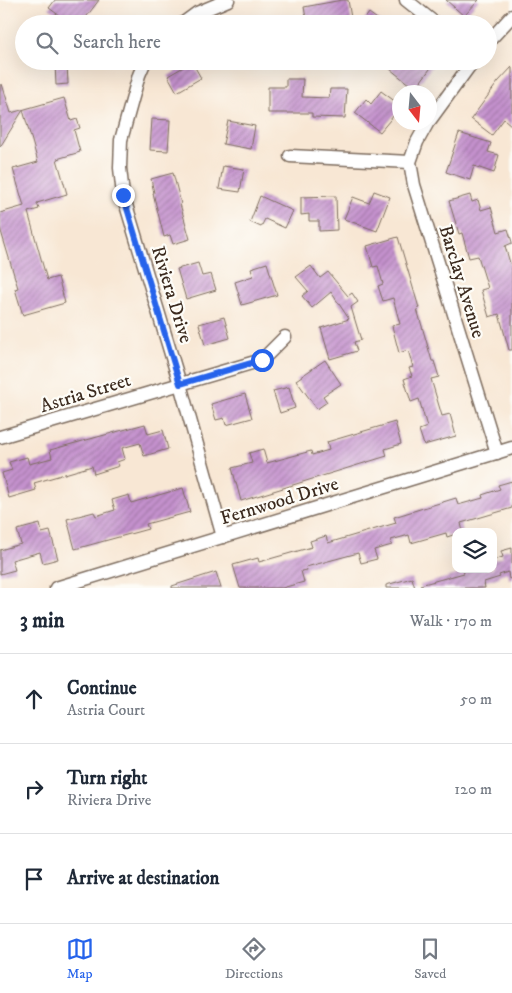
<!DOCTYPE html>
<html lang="en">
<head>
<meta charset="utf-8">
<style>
  :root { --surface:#fff; --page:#f2f2f3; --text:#1f2937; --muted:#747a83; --line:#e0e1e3; --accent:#2563eb }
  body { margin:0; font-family:"IM FELL DW Pica",serif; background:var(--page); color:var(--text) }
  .controls { position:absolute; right:15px; bottom:15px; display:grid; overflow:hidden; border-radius:10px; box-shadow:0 5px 20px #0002 }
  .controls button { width:45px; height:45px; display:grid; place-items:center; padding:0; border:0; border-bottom:1px solid var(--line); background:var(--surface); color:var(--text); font:25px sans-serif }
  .compass { position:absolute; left:392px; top:85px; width:45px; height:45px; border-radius:50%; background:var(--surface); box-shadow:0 5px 20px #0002; rotate:164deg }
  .stop { position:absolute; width:15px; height:15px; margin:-11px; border:4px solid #2563eb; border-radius:50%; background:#fff }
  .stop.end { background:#2563eb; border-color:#fff; box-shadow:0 1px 5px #0008 }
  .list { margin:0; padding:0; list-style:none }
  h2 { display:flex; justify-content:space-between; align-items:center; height:65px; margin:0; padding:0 20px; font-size:21px }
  h2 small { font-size:16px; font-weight:400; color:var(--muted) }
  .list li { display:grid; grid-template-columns:32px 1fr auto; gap:15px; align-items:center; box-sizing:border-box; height:90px; padding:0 20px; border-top:1px solid var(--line) }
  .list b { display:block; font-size:19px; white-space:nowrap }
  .list p { margin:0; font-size:16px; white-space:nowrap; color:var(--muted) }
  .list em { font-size:16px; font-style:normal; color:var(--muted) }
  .icon { flex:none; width:28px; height:28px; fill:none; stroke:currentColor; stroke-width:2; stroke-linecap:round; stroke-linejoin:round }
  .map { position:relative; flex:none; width:512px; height:588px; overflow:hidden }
  .search { position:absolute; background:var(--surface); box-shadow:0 5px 20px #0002; left:15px; right:15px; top:15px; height:55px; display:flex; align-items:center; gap:12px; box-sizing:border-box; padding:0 18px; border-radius:28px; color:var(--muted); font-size:19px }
  .sheet { height:335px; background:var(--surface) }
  nav { display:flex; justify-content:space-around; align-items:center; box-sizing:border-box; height:70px; border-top:1px solid var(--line); background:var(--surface); font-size:14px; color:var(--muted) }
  nav a { display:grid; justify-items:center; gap:2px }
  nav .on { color:var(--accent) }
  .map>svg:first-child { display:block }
  .building { fill:url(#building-hatch) }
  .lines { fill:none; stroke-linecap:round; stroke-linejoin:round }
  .minor-casing { stroke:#7d6c5e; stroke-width:15 }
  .minor { stroke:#fff; stroke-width:12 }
  .route { stroke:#2563eb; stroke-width:6 }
  .labels { text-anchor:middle; stroke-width:4.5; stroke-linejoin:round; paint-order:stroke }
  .street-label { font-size:19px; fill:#3b2a1e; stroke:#fdfcf7 }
</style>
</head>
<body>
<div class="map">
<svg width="512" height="588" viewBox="0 0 512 588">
  <defs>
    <pattern id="building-hatch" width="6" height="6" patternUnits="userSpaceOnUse" patternTransform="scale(1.25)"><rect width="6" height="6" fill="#c491cd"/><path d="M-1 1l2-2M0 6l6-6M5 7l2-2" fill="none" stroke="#a077a6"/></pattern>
  </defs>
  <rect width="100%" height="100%" fill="#fdfcf7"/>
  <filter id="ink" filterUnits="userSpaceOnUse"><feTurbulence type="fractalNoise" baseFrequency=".02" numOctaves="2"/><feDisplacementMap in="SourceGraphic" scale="10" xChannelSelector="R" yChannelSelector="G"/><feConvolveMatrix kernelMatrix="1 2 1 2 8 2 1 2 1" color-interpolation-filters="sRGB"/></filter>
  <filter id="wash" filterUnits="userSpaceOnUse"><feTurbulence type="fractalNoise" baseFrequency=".0096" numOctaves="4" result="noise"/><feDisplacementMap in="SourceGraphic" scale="20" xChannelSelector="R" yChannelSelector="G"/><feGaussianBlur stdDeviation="1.12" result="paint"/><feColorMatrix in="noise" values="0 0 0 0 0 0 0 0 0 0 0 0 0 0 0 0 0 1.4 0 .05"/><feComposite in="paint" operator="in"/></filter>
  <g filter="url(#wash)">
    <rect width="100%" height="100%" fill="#f8e7d4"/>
    <g id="blocks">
      <g class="building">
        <polygon points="55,0 99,0 81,24 71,24 49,8"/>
        <polygon points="342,0 348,0 352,24 307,24 304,7"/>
        <polygon points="446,0 479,0 464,16"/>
        <polygon points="369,13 384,24 361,24"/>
        <polygon points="396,61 436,61 415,89 390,69"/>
        <polygon points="192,62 201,78 177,92 168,76"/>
        <polygon points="55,63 67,63 68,84 56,85"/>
        <polygon points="512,67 512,126 504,119 492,135 471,119 498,82"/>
        <polygon points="286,79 303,79 302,97 329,98 330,89 347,89 345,118 312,117 312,113 268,113 268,87 286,87"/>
        <polygon points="2,84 11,113 64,98 71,121 77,119 80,128 74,130 80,152 57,159 67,194 37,203 39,209 28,212 47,280 58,277 65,303 23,315 15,289 18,288 0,228 0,213 24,206 13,169 38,162 23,110 0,147 0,85"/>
        <polygon points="381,91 400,105 400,108 380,132 355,113 366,99 371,104"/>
        <polygon points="152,119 170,120 168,151 150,150"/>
        <polygon points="228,121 255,126 251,149 223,144"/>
        <polygon points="459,133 491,143 488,152 499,155 494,173 474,166 470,180 446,172"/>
        <polygon points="223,166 244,169 240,192 219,189"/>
        <polygon points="173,173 181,204 180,204 190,239 173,244 170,235 164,237 153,193 154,193 151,179"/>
        <polygon points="374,191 390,197 377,231 344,219 353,197 369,203"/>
        <polygon points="470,195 472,202 478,200 481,210 491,207 498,232 508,229 512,242 512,243 505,246 512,270 512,350 509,350 499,314 489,317 481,290 488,288 478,256 469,258 462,233 459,234 449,201"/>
        <polygon points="260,196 293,211 285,228 265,219 261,227 250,222"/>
        <polygon points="336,196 337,230 319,231 319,221 309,221 309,214 301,215 301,197"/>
        <polygon points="398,237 419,308 417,309 432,361 434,361 439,377 431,379 442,416 450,414 456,436 424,445 419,430 427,427 419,399 411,402 404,379 412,376 409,368 413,367 408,350 399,353 392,326 400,324 393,298 383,301 378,286 383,284 378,266 373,267 367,246"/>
        <polygon points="198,263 202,276 211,274 216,290 186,299 177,269"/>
        <polygon points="267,263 277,295 242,305 235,282 253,276 251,268"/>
        <polygon points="311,266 320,278 328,272 348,296 352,293 358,302 351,307 361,340 354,342 357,351 330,359 321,328 349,319 331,292 312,308 302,296 308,291 296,277"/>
        <polygon points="224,317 230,338 205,345 199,324"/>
        <polygon points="325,360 341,384 323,396 327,402 317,409 296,380"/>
        <polygon points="289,387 295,408 280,413 273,391"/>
        <polygon points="245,394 252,418 226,425 224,418 216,420 211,404"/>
        <polygon points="395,422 401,444 385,449 387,456 241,501 232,468 252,463 249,453 263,449 267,463 311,451 312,455 329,450 327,442"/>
        <polygon points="145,424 148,434 163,430 168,449 144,456 140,443 122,448 125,459 117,462 119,466 94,474 92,466 34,483 36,490 9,498 2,473 12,470 9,462 27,457 29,464 52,458 50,450"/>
        <polygon points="512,481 512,508 461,523 463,532 456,532 456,534 447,537 446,533 411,543 409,535 391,540 392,545 374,550 377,559 361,563 358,553 306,567 307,570 301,571 304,582 282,588 240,588 233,565 258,558 259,562 312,547 310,541 326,536 328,543 396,523 394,517 456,498 458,505 483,498 482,495 500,489 498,485"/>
        <polygon points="183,488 190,512 146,524 148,529 75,549 67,519 94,512 96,516 115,510 112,500 129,495 131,503"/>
        <polygon points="40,524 42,533 50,531 58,559 43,563 40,552 12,560 15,570 0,574 0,550 21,544 17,530"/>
        <polygon points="512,548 512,578 509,579 508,572 499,575 500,577 484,582 485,588 421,588 420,585 464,573 463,569 493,569 493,560 503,557 501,551"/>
        <polygon points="216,572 221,588 172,588 172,586"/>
        <polygon points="412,578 415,588 386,588 386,585"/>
      </g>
    </g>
  </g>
  <g filter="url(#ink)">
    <use href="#blocks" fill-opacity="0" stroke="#7d6c5e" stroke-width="1"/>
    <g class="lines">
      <defs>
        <g id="minor">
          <polyline points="406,0 436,24"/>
          <polyline points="182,24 197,13 228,0"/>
          <polyline points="488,42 512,16"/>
          <polyline points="145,61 139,75 121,140 120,168 123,195 180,384 223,537"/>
          <polyline points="430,120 473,61"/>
          <polyline points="428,122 417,142 410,162 414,185 497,453"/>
          <polyline points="290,156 410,162"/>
          <polyline points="0,437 262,360 285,337"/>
          <polyline points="56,588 512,448"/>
        </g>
      </defs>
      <use href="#minor" class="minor-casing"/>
      <use href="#minor" class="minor"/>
    </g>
  </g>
  <g class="lines" filter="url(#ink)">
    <polyline class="route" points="123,195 180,384 262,360"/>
  </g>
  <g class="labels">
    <g class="street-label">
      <text transform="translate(463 281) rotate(73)" y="7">Barclay Avenue</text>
      <text transform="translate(173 294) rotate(73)" y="7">Riviera Drive</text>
      <text transform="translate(85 392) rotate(-17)" y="7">Astria Street</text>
      <text transform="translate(279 500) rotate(-17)" y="7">Fernwood Drive</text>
    </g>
  </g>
</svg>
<div class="controls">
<button><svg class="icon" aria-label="layers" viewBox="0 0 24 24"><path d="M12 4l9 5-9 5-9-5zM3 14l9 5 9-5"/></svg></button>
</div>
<svg class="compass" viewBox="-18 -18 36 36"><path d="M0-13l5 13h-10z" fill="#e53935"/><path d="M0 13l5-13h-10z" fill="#747a83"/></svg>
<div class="stop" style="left:262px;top:360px"></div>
<div class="stop end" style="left:123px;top:195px"></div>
<div class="search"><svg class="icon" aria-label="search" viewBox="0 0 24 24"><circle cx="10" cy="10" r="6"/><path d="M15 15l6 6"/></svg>Search here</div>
</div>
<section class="sheet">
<h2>3 min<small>Walk · 170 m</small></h2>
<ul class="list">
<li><svg class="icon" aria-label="ahead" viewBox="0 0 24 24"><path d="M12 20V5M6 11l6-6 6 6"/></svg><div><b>Continue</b><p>Astria Court</p></div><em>50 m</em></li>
<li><svg class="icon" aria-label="right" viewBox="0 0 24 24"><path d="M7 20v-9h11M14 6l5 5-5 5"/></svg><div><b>Turn right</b><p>Riviera Drive</p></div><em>120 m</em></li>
<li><svg class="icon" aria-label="arrive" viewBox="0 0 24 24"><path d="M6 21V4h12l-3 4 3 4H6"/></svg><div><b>Arrive at destination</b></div></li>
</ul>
</section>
<nav>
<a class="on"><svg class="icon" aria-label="map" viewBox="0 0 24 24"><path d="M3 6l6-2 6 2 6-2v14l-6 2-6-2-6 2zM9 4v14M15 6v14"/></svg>Map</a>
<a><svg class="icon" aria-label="directions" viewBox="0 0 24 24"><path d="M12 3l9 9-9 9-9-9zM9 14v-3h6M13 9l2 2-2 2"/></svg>Directions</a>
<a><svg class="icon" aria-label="saved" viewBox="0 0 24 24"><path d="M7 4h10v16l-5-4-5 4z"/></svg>Saved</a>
</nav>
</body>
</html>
